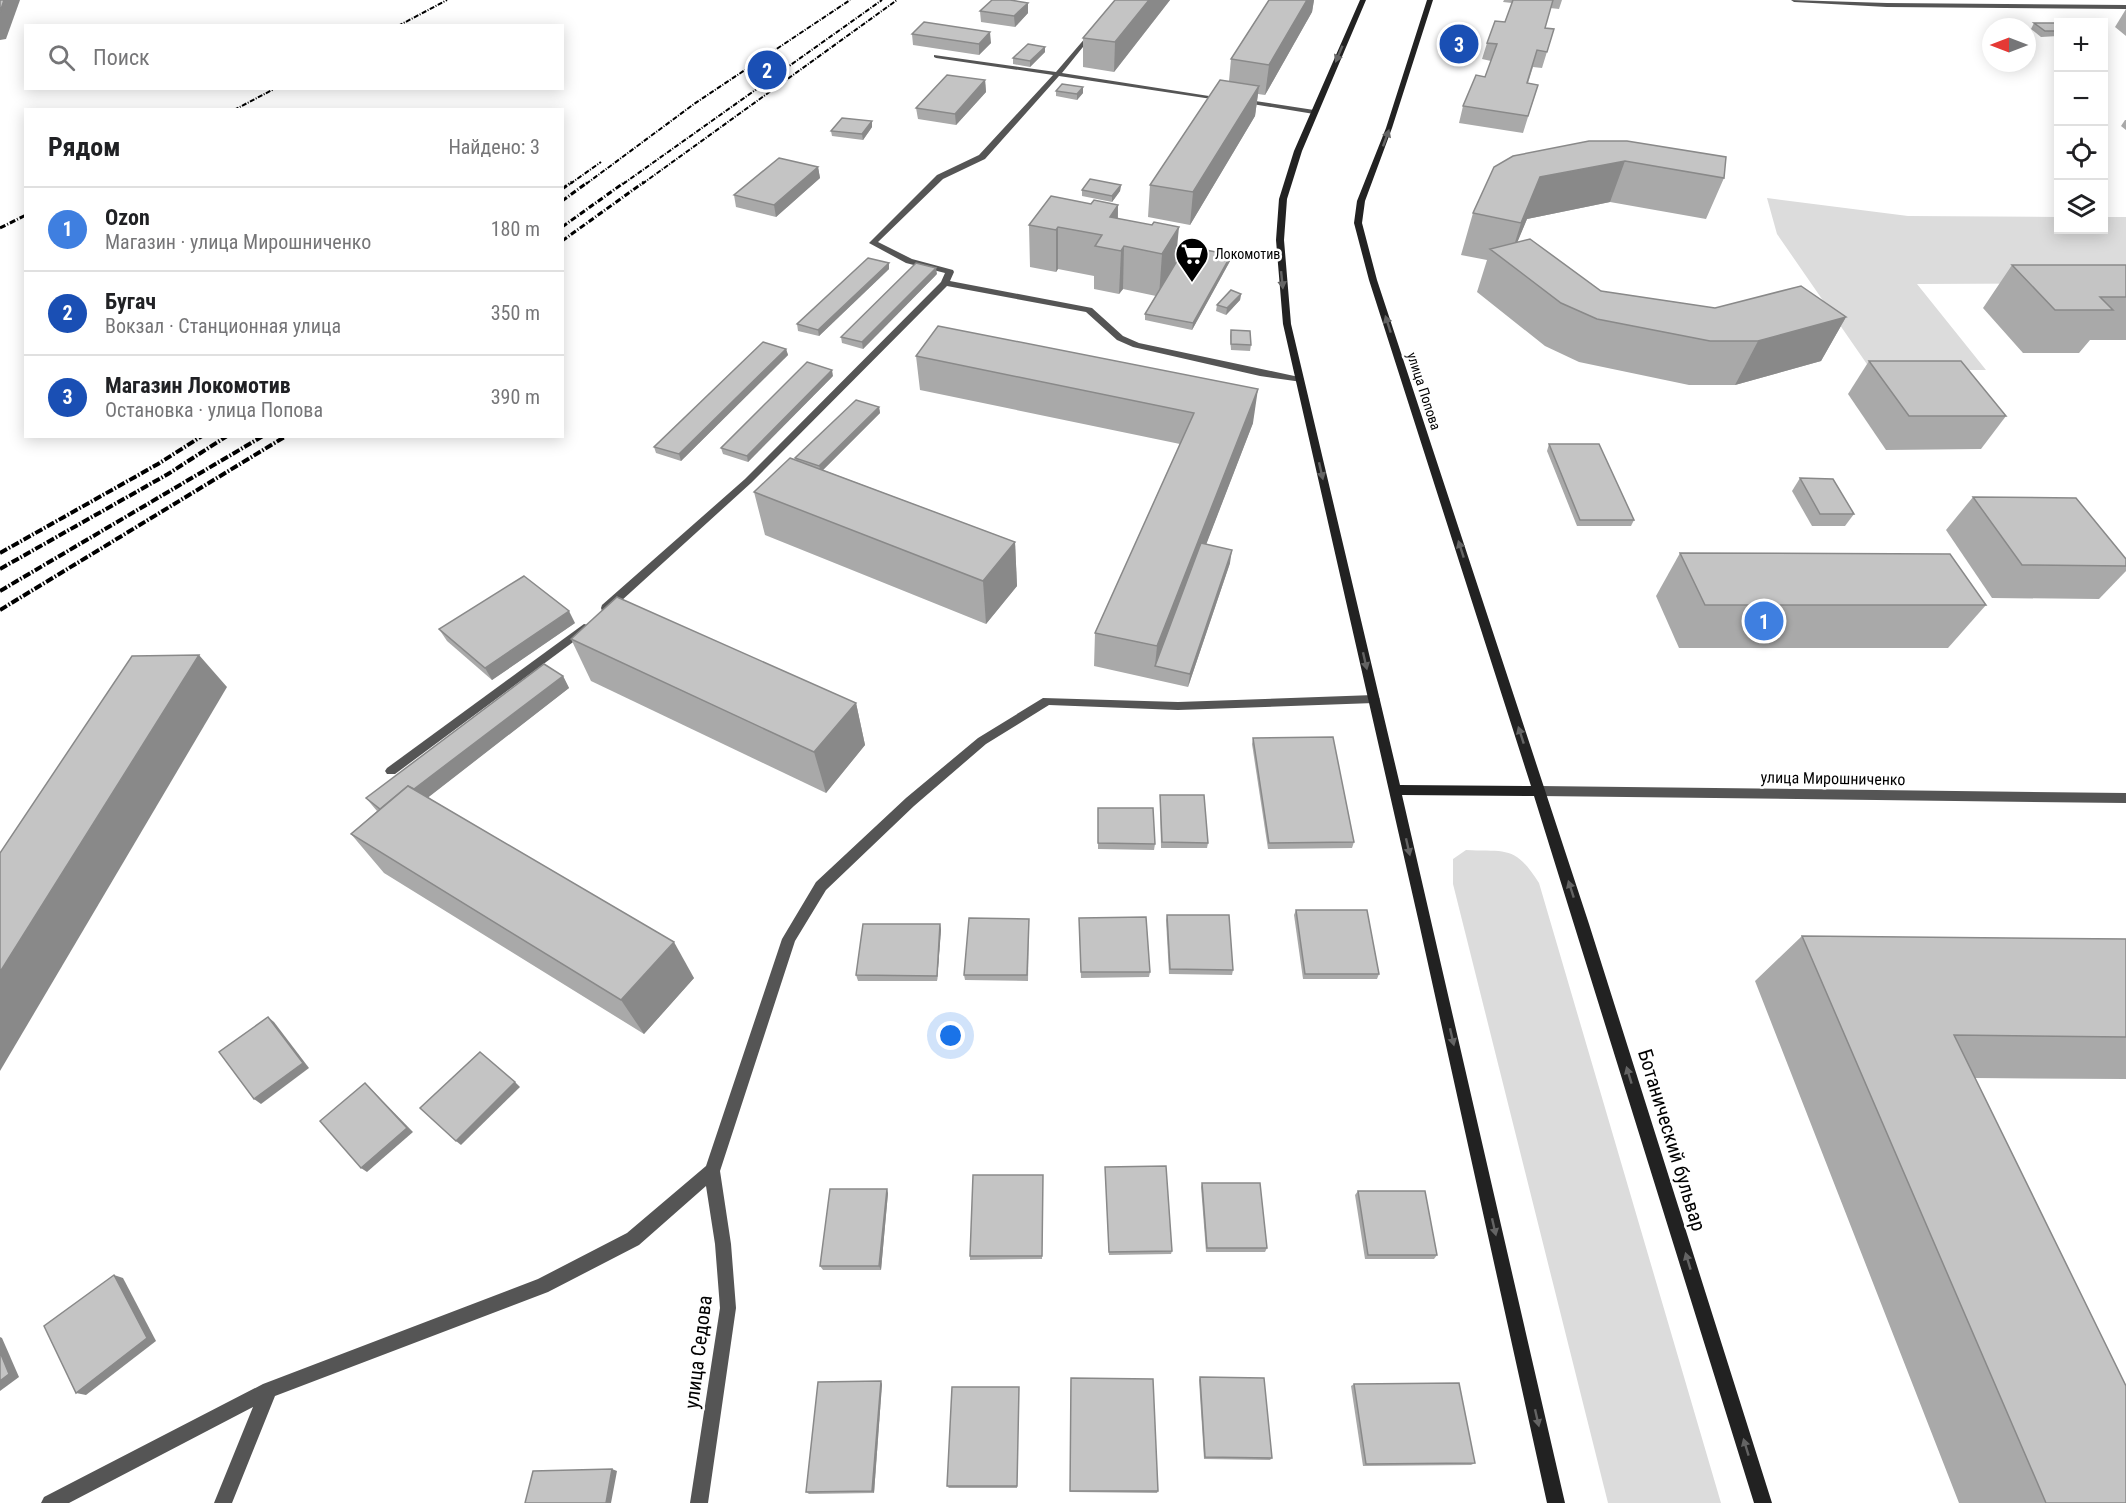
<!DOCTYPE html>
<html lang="ru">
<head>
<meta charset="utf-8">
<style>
  :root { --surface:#fff; --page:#f6f6f6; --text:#202124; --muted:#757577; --line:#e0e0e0; --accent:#0f766e }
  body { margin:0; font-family:"Roboto Condensed",sans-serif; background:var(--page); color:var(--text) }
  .controls { position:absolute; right:18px; top:18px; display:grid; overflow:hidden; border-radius:0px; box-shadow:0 3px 15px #0003 }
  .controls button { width:54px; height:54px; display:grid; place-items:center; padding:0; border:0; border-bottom:2px solid var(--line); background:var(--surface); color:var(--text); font:30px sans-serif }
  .compass { position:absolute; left:1982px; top:18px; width:54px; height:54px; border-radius:50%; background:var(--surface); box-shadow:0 3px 15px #0003; rotate:270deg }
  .you { position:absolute; left:951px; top:1036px; width:21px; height:21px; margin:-15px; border:4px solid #fff; border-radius:50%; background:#1a73e8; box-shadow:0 0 0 9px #1a73e833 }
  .badge { display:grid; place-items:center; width:39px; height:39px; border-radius:50%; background:var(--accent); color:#fff; font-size:20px; font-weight:700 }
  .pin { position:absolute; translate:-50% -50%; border:3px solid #fff; box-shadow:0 2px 6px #0006 }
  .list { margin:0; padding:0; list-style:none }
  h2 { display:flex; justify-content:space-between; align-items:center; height:78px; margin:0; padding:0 24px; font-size:26px }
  h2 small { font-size:20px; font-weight:400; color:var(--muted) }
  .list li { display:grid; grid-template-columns:39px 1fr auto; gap:18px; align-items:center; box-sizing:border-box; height:84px; padding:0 24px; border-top:2px solid var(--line) }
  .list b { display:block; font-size:22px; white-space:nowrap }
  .list p { margin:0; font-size:20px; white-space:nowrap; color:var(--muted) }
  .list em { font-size:20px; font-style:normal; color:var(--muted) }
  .icon { flex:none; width:33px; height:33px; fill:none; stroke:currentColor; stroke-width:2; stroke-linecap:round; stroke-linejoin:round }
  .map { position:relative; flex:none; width:2126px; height:1503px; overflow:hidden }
  .search { position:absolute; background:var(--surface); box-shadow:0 3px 15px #0003; left:24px; top:24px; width:540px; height:66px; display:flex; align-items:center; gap:15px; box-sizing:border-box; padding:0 21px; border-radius:0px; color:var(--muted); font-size:22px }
  .panel { position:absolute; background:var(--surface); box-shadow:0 3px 15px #0003; left:24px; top:108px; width:540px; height:330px; border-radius:0px }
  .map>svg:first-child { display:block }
  .green { fill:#dcdcdc }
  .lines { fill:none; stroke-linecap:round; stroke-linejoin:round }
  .street { fill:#555; fill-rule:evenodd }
  .secondary { fill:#222; fill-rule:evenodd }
  .rail-far2 { stroke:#000; stroke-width:2; stroke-dasharray:5 1.5 1 1.5; stroke-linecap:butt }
  .rail-far1 { stroke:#000; stroke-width:3; stroke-dasharray:6 2 1 2; stroke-linecap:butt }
  .rail { stroke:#000; stroke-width:4; stroke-dasharray:8 2 1.5 2; stroke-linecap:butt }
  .wall { fill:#a9a9a9 }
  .shaded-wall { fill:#898989 }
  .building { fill:#c4c4c4; stroke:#898989; stroke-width:1.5 }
  .oneway { fill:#646464 }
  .labels { text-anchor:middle; stroke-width:5; stroke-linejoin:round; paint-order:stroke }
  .far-poi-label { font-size:14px; fill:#000; stroke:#fff; text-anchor:start }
  .far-street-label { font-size:14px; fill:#000; stroke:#fff }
  .street-label { font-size:16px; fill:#000; stroke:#fff }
  .near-street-label { font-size:20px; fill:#000; stroke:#fff }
</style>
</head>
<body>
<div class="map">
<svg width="2126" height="1503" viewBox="0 0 2126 1503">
  <rect width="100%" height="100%" fill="#fff"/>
  <g class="green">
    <polygon points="1767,198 1908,216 2058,217 2058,230 2104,230 2104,217 2126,217 2126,283 1917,284 1986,370 1871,370 1777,234"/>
    <path d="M1466 850C1506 852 1515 845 1539 883L1721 1503H1608L1453 884V859Z"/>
  </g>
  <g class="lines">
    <g class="street">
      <polygon points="1791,0 1887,3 2126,5 2126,9 1887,7 1794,2"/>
      <polygon points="1093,29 1095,32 1062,73 1228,99 1225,101 1059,76 985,159 943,179 878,242 912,259 953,270 954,272 950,281 1092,308 1123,336 1139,343 1299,377 1303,380 1302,382 1260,376 1133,347 1117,340 1086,312 947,286 751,483 610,611 602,611 601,608 602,605 745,479 941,282 945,273 906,263 869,243 937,175 979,155 1053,75 936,58 934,57 934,55 1056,72"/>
      <polygon points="1242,99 1314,110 1317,112 1314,114 1240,102 1240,100"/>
      <polygon points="584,624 588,625 589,628 588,631 395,774 387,774 385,771 387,768"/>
      <polygon points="1374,695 1380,699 1374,703 1178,710 1049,705 986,744 914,806 826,890 795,941 720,1171 731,1244 736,1308 708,1503 690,1503 720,1308 715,1244 706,1186 639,1245 548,1292 275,1396 232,1503 214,1503 253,1407 69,1503 41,1503 44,1497 263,1384 538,1279 627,1233 706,1166 782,939 816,882 906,798 978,738 1043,698 1178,702"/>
      <polygon points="1539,786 2126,793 2126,803 1539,796 1535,795 1533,791 1535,787"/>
    </g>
    <polygon class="secondary" points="1360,0 1366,0 1302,151 1287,199 1284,240 1291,324 1400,785 1531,786 1369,280 1354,223 1357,201 1386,128 1427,0 1433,0 1392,128 1365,201 1362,223 1377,280 1589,924 1772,1503 1754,1503 1534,796 1402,795 1565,1503 1547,1503 1419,923 1283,324 1276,240 1279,199 1294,151"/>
    <g class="rail-far2">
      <polyline points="398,26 447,0"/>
      <polyline points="234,110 276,88"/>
      <polyline points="570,184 601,162"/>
      <polyline points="586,184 694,104 850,0"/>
      <polyline points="623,184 882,0"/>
      <polyline points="642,184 897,0"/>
    </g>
    <g class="rail-far1">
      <polyline points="562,189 572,182"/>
      <polyline points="562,201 588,182"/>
      <polyline points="562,227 625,182"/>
      <polyline points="0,228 26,215"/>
      <polyline points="562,241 644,182"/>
    </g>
    <g class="rail">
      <polyline points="0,553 158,464 202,436"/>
      <polyline points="0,569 168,474 227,436"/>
      <polyline points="0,591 263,436"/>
      <polyline points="0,610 286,436"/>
    </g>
  </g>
  <g class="wall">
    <polygon points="1115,0 1170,0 1114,72 1083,67 1083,38"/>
    <polygon points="1269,0 1314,0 1312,12 1265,95 1258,94 1255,116 1190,225 1148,217 1150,185 1229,81 1231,59"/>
    <polygon points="1504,0 1562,0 1559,9 1550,8 1545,28 1554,29 1542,68 1533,67 1528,83 1538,85 1523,133 1459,123 1463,106 1485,77 1491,61 1482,59 1487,43 1505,22 1512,3 1503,2"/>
    <polygon points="2126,9 2126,36 2115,27"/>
    <polygon points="980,11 1028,13 1015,27 981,22"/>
    <polygon points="2034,23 2058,23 2058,36 2041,37 2031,29"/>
    <polygon points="912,34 991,43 979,55 913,45"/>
    <polygon points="1045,47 1045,52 1030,67 1013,64 1013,58"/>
    <polygon points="985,80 986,92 956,125 918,119 916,108"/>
    <polygon points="1056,91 1083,93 1077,100 1056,96"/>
    <polygon points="2125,120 2126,120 2126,130 2121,126"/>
    <polygon points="872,127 863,140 832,136 831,131"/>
    <polygon points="1589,141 1724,178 1706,219 1610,202 1527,219 1517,242 1601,291 1715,308 1846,317 1821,361 1735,385 1689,385 1579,362 1545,346 1477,292 1487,260 1461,255 1473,213"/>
    <polygon points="818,167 820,178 776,217 736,207 734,195"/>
    <polygon points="1121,185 1120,191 1112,202 1082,196 1082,190"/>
    <polygon points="1091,204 1118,205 1118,218 1176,263 1231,255 1230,261 1192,330 1145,320 1145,314 1156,296 1123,289 1119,294 1094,289 1094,276 1058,269 1056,272 1030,267 1029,225"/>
    <polygon points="889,263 889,269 819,336 798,331 797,324"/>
    <polygon points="2012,265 2126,265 2126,340 2090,340 2079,353 2023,353 1983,308"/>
    <polygon points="937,274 863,349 842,343 841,337"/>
    <polygon points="1241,294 1240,300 1226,315 1216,311 1217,305"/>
    <polygon points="1231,330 1251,345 1250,351 1231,350 1230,336"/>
    <polygon points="786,349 788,355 681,461 656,453 654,447"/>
    <polygon points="916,356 1253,423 1206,544 1230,563 1188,687 1094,666 1095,633 1180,444 920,390"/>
    <polygon points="1869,361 2006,416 1981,449 1886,450 1848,394"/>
    <polygon points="833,376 748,462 723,454 721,448"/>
    <polygon points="879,407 880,413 823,470 1015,542 1017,586 986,624 765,535 754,492 796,460 795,458"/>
    <polygon points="1549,444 1634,520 1631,526 1577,526 1547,451"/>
    <polygon points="1800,478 1854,514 1845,526 1812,526 1792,491"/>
    <polygon points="1973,497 2126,559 2126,571 2099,599 1992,598 1946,530"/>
    <polygon points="1680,553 1986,605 1948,648 1679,648 1656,596"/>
    <polygon points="575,623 492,680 447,641 439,629"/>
    <polygon points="571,639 856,703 865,745 826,793 591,681"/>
    <polygon points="563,676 569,688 428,797 694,978 644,1034 384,873 351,834 377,811 366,798"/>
    <polygon points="1253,738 1354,842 1352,848 1268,849 1252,744"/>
    <polygon points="1160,795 1208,843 1207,848 1161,848 1160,801"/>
    <polygon points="1098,808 1155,844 1154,850 1098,849"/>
    <polygon points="1296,910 1379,974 1377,979 1303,979 1294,915"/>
    <polygon points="1167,915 1233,970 1232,975 1169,974 1166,920"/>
    <polygon points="1079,918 1150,972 1149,977 1081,978"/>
    <polygon points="1029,919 1028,981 965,980 964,975"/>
    <polygon points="940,924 941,930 937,981 858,981 856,975"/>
    <polygon points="1802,936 2126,939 2126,1079 1974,1078 2126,1503 1959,1503 1755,981"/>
    <polygon points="1105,1167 1172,1251 1171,1254 1109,1255"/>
    <polygon points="1043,1175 1042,1259 970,1260 970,1256"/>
    <polygon points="1202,1183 1267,1248 1265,1252 1206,1252 1201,1187"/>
    <polygon points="1358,1191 1437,1255 1434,1259 1365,1259 1355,1195"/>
    <polygon points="888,1193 881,1270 823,1270 820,1266"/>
    <polygon points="1200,1377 1272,1458 1270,1460 1204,1459 1199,1380"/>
    <polygon points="1071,1378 1158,1491 1157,1493 1070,1492"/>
    <polygon points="882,1384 874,1493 809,1494 806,1492"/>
    <polygon points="1354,1384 1475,1463 1471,1465 1363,1466 1351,1386"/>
    <polygon points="1019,1387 1017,1488 949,1488 947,1486"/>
  </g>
  <g class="shaded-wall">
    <polygon points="4,0 20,0 6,39 0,40 0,12"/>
    <polygon points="1149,0 1170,0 1114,72 1115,42"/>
    <polygon points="1307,0 1314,0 1312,12 1265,95 1269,65"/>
    <polygon points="1028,3 1028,13 1015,27 1014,16"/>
    <polygon points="990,32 991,43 979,55 979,44"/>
    <polygon points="1045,47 1045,52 1030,67 1030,61"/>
    <polygon points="985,80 986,92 956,125 955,114"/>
    <polygon points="1259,86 1255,116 1190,225 1193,192"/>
    <polygon points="1083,87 1083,93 1077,100 1077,94"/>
    <polygon points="872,121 872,127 863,140 862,134"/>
    <polygon points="1625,161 1610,202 1527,219 1508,265 1521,223 1540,177"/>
    <polygon points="818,167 820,178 776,217 774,205"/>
    <polygon points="1121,185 1120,191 1112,202 1112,196"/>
    <polygon points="1118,205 1117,247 1110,217"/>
    <polygon points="1058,227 1058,269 1056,272 1056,230"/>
    <polygon points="1179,227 1175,269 1159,296 1162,254"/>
    <polygon points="1124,246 1123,289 1119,294 1121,251"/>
    <polygon points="1231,255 1230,261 1192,330 1193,323"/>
    <polygon points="889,263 889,269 819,336 818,330"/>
    <polygon points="936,268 937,274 863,349 862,342"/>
    <polygon points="1241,294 1240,300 1226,315 1227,308"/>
    <polygon points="1846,317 1821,361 1735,385 1758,341"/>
    <polygon points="786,349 788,355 681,461 679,454"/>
    <polygon points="832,370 833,376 748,462 747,456"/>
    <polygon points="1258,389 1253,423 1159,667 1155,666 1157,646"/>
    <polygon points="879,407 880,413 821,472 819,466"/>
    <polygon points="1015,542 1017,586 986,624 983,581"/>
    <polygon points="1232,550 1230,563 1188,687 1190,674"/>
    <polygon points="569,611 575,623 492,680 485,668"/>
    <polygon points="199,655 227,687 0,1071 0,972"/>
    <polygon points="563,676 569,688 394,824 384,812"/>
    <polygon points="856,703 865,745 826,793 814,752"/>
    <polygon points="940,924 941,930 937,981 937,976"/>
    <polygon points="674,942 694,978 644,1034 621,1000"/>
    <polygon points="268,1017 274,1022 309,1068 261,1104 254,1099"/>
    <polygon points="515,1082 520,1087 461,1145 456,1141"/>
    <polygon points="365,1083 370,1088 413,1132 367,1172 361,1168"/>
    <polygon points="887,1189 888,1193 881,1270 879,1266"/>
    <polygon points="114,1275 123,1278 156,1341 86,1395 76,1393"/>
    <polygon points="0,1337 2,1338 19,1377 0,1391"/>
    <polygon points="881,1381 882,1384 874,1493 872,1491"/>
    <polygon points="612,1469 617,1471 611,1503 606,1503"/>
  </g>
  <g class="building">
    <polygon points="0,0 4,0 0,12"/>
    <polygon points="992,0 1010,0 1028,3 1014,16 980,11"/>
    <polygon points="1115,0 1149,0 1115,42 1083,38"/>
    <polygon points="1269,0 1307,0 1269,65 1231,59"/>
    <polygon points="1513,0 1553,0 1545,28 1554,29 1547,52 1537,50 1527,83 1538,85 1528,116 1463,106 1476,75 1485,77 1497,44 1487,43 1495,21 1505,22"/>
    <polygon points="924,22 990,32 979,44 912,34"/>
    <polygon points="2034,23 2058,23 2058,31 2045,31"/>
    <polygon points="1028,44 1045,47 1030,61 1013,58"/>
    <polygon points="947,75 985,80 955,114 916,108"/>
    <polygon points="1220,80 1259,86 1193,192 1150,185"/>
    <polygon points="1062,84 1083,87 1077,94 1056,91"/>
    <polygon points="842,118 872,121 862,134 831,131"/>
    <polygon points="1589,141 1627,141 1726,157 1724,178 1625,161 1540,177 1521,223 1473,213 1494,167 1513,156"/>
    <polygon points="779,158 818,167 774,205 734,195"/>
    <polygon points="1090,179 1121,185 1112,196 1082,190"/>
    <polygon points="1051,196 1091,204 1094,200 1118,205 1110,217 1152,225 1154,222 1179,227 1162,254 1124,246 1121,251 1095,246 1102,235 1058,227 1056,230 1029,225"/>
    <polygon points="1530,239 1601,291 1715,308 1801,286 1846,317 1758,341 1710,341 1597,319 1561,303 1490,249"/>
    <polygon points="1186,246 1231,255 1193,323 1145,314"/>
    <polygon points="868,258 889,263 818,330 797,324"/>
    <polygon points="916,263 936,268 862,342 841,337"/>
    <polygon points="2012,265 2126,265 2126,297 2100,297 2113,310 2055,310"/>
    <polygon points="1231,290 1241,294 1227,308 1217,305"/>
    <polygon points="938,326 1258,389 1157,646 1095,633 1194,413 916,356"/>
    <polygon points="1231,330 1250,331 1251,345 1231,344"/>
    <polygon points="763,342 786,349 679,454 654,447"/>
    <polygon points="1869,361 1961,361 2006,416 1909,416"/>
    <polygon points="807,362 832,370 747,456 721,448"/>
    <polygon points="856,400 879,407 819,466 795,458"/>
    <polygon points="1549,444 1599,444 1634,520 1580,520"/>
    <polygon points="790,458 1015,542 983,581 754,492"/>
    <polygon points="1800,478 1833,479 1854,514 1820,514"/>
    <polygon points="1973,497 2076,498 2126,559 2126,566 2022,565"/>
    <polygon points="1201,543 1232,550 1190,674 1155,666"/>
    <polygon points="1680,553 1950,554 1986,605 1705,605"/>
    <polygon points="524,576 569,611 485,668 439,629"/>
    <polygon points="617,597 856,703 814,752 571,639"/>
    <polygon points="199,655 0,972 0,853 132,656"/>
    <polygon points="544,664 563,676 414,789 408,786 380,809 366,798"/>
    <polygon points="1333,737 1354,842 1269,843 1253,738"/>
    <polygon points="408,786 674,942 621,1000 351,834"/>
    <polygon points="1160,795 1204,795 1208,843 1162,842"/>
    <polygon points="1098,808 1153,808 1155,844 1098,843"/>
    <polygon points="1296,910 1367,910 1379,974 1305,974"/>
    <polygon points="1167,915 1229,915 1233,970 1170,969"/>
    <polygon points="1146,917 1150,972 1081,972 1079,918"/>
    <polygon points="969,918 1029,919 1027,975 964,975"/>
    <polygon points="863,924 940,924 937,976 856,975"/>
    <polygon points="1802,936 2126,939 2126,1037 1954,1035 2126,1386 2126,1503 2046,1503"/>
    <polygon points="268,1017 303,1063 254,1099 219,1052"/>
    <polygon points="480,1052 515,1082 456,1141 420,1108"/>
    <polygon points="365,1083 407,1128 361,1168 320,1121"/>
    <polygon points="1166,1166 1172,1251 1109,1252 1105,1167"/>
    <polygon points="973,1175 1043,1175 1042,1256 970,1256"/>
    <polygon points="1202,1183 1260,1183 1267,1248 1207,1248"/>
    <polygon points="830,1189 887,1189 879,1266 820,1266"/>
    <polygon points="1358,1191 1425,1191 1437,1255 1368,1255"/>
    <polygon points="114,1275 147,1338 76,1393 44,1326"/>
    <polygon points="0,1352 9,1374 0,1381"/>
    <polygon points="1200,1377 1264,1378 1272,1458 1205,1457"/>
    <polygon points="1071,1378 1153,1379 1158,1491 1070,1491"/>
    <polygon points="881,1381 872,1491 806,1492 818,1382"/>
    <polygon points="1459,1383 1475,1463 1366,1464 1354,1384"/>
    <polygon points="952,1387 1019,1387 1017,1486 947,1486"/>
    <polygon points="612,1469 606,1503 525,1503 533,1471"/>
  </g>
  <defs><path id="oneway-solid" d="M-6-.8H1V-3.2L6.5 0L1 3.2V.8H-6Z" transform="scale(1.5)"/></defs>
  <g class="oneway">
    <use href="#oneway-solid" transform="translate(1339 54) rotate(113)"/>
    <use href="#oneway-solid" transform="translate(1386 138) rotate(-70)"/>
    <use href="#oneway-solid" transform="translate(1282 280) rotate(84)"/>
    <use href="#oneway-solid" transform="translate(1388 324) rotate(-108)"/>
    <use href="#oneway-solid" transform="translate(1321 471) rotate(77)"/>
    <use href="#oneway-solid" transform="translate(1461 549) rotate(-108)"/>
    <use href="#oneway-solid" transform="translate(1365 661) rotate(77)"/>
    <use href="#oneway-solid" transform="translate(1521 735) rotate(-108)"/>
    <use href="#oneway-solid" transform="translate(1408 847) rotate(77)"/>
    <use href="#oneway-solid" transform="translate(1571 889) rotate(-108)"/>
    <use href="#oneway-solid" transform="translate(1452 1037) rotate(77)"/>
    <use href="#oneway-solid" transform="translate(1629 1075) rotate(-107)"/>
    <use href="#oneway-solid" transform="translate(1494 1227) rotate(77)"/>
    <use href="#oneway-solid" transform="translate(1688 1261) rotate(-107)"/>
    <use href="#oneway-solid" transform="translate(1537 1418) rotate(77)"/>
    <use href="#oneway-solid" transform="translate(1746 1447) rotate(-107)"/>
  </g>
  <defs>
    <symbol id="supermarket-pin" viewBox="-11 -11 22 30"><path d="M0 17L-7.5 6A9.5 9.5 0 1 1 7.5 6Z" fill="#000" stroke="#fff"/><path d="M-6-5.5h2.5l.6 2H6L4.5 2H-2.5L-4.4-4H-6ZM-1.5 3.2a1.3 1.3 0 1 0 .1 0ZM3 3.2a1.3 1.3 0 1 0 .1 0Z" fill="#fff"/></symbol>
  </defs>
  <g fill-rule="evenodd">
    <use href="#supermarket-pin" x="1173" y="235" width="38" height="52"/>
  </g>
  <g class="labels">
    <g class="far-poi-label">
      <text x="1215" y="259">Локомотив</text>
    </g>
    <g class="far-street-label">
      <text transform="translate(1424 391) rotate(72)" y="5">улица Попова</text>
    </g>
    <g class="street-label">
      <text transform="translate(1833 778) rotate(1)" y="6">улица Мирошниченко</text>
    </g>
    <g class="near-street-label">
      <text transform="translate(1672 1140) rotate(73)" y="7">Ботанический бульвар</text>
      <text transform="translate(698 1352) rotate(-83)" y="7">улица Седова</text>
    </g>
  </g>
</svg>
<div class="controls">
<button>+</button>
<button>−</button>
<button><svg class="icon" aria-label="locate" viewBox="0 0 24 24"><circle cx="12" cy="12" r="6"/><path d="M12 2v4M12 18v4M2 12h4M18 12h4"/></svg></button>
<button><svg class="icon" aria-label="layers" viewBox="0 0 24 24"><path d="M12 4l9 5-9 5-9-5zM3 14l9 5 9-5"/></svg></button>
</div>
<svg class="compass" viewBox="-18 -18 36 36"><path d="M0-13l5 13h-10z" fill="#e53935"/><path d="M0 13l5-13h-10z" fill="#757577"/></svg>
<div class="you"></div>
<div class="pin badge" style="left:1764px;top:621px;background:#3f7fe0">1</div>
<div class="pin badge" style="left:767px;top:70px;background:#1a4fb4">2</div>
<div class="pin badge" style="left:1459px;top:44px;background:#1a4fb4">3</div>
<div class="search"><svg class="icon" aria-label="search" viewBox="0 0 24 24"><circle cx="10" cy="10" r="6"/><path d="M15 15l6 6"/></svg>Поиск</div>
<section class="panel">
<h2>Рядом<small>Найдено: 3</small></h2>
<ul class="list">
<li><span class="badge" style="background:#3f7fe0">1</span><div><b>Ozon</b><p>Магазин · улица Мирошниченко</p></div><em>180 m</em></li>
<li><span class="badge" style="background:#1a4fb4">2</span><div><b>Бугач</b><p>Вокзал · Станционная улица</p></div><em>350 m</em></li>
<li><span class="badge" style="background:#1a4fb4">3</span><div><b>Магазин Локомотив</b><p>Остановка · улица Попова</p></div><em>390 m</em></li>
</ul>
</section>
</div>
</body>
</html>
